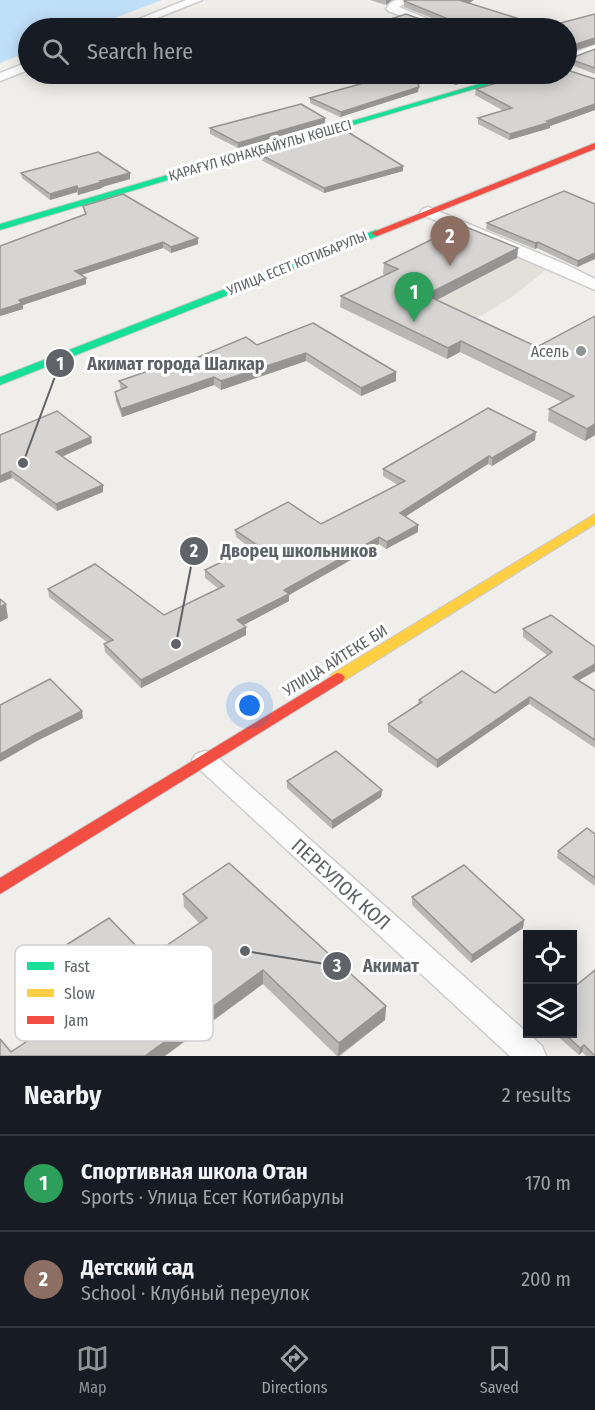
<!DOCTYPE html>
<html lang="en">
<head>
<meta charset="utf-8">
<style>
  :root { --surface:#171b24; --page:#242831; --text:#f1f3f6; --muted:#9ea1a6; --line:#363941; --accent:#919496 }
  body { margin:0; font-family:"Fira Sans Condensed",sans-serif; background:var(--page); color:var(--text) }
  .controls { position:absolute; right:18px; bottom:18px; display:grid; overflow:hidden; border-radius:0px; box-shadow:0 3px 15px #0003 }
  .controls button { width:54px; height:54px; display:grid; place-items:center; padding:0; border:0; border-bottom:2px solid var(--line); background:var(--surface); color:var(--text); font:30px sans-serif }
  .you { position:absolute; left:250px; top:706px; width:21px; height:21px; margin:-15px; border:4px solid #fff; border-radius:50%; background:#1a73e8; box-shadow:0 0 0 9px #1a73e833 }
  .badge { display:grid; place-items:center; width:39px; height:39px; border-radius:50%; background:var(--accent); color:#fff; font-size:20px; font-weight:700 }
  .pin { position:absolute; translate:-50% -50px; filter:drop-shadow(0 2px 3px #0008) }
  .pin::after { content:''; position:absolute; top:32px; width:21px; height:18px; background:inherit; clip-path:polygon(0 0,100% 0,50% 100%) }
  .list { margin:0; padding:0; list-style:none }
  h2 { display:flex; justify-content:space-between; align-items:center; height:78px; margin:0; padding:0 24px; font-size:26px }
  h2 small { font-size:20px; font-weight:400; color:var(--muted) }
  .list li { display:grid; grid-template-columns:39px 1fr auto; gap:18px; align-items:center; box-sizing:border-box; height:96px; padding:0 24px; border-top:2px solid var(--line) }
  .list b { display:block; font-size:22px; white-space:nowrap }
  .list p { margin:0; font-size:20px; white-space:nowrap; color:var(--muted) }
  .list em { font-size:20px; font-style:normal; color:var(--muted) }
  .icon { flex:none; width:33px; height:33px; fill:none; stroke:currentColor; stroke-width:2; stroke-linecap:round; stroke-linejoin:round }
  .map { position:relative; flex:none; width:595px; height:1056px; overflow:hidden }
  .search { position:absolute; background:var(--surface); box-shadow:0 3px 15px #0003; left:18px; right:18px; top:18px; height:66px; display:flex; align-items:center; gap:15px; box-sizing:border-box; padding:0 21px; border-radius:33px; color:var(--muted); font-size:22px }
  .sheet { height:270px; background:var(--surface) }
  nav { display:flex; justify-content:space-around; align-items:center; box-sizing:border-box; height:84px; border-top:2px solid var(--line); background:var(--surface); font-size:16px; color:var(--muted) }
  nav a { display:grid; justify-items:center; gap:3px }
  nav .on { color:var(--accent) }
  .map>svg:first-child { display:block }
  .education { fill:#e2e0da }
  .water { fill:#bfe0f9 }
  .lines { fill:none; stroke-linecap:round; stroke-linejoin:round }
  .street-casing { stroke:#cbcccc; stroke-width:3 }
  .fast-casing { stroke:#cacacb; stroke-width:2 }
  .slow-casing { stroke:#cacacb; stroke-width:2 }
  .jam-casing { stroke:#cacacb; stroke-width:2 }
  .street { fill:#fdfcfc; fill-rule:evenodd }
  .fast { fill:#16e098; fill-rule:evenodd }
  .slow { fill:#ffcf43; fill-rule:evenodd }
  .jam { fill:#f24e42; fill-rule:evenodd }
  .wall { fill:#b8b7b5 }
  .shaded-wall { fill:#969594 }
  .building { fill:#d6d5d3; stroke:#969594; stroke-width:1.5 }
  .poi-dot { fill:#919496; stroke:#fff; stroke-width:2 }
  .labels { text-anchor:middle; stroke-width:6; stroke-linejoin:round; paint-order:stroke }
  .far-street-label { font-size:14px; fill:#5f6368; stroke:#fff }
  .poi-label { font-size:16px; fill:#5f6368; stroke:#fff; text-anchor:end }
  .street-label { font-size:16px; fill:#5f6368; stroke:#fff }
  .near-street-label { font-size:20px; fill:#5f6368; stroke:#fff }
  .key { fill:#fff; stroke:#cfd0d2; stroke-width:1.5 }
  .key-label { font-size:16px; fill:#5f6368 }
  .leader { fill:none; stroke:#5f6368; stroke-width:2 }
  .callout-dot { fill:#5f6368; stroke:#fff; stroke-width:2 }
  .mark-label { font-size:18px; text-anchor:middle; font-weight:bold; fill:#fff }
  .callout-label { font-size:18px; text-anchor:middle; font-weight:bold; fill:#5f6368; stroke:#fff; stroke-width:6; stroke-linejoin:round; paint-order:stroke }
</style>
</head>
<body>
<div class="map">
<svg width="595" height="1056" viewBox="0 0 595 1056">
  <rect width="100%" height="100%" fill="#efeeea"/>
  <polygon class="education" points="458,232 547,269 512,297 471,322 398,277 382,269"/>
  <polygon class="water" points="0,0 162,0 88,28 28,28 28,52 0,63"/>
  <g class="lines">
    <defs>
      <g id="street">
        <polygon points="186,0 202,0 132,28 117,28"/>
        <polygon points="396,0 411,0 399,7 450,28 434,28 388,11 386,9 390,3"/>
        <polygon points="595,45 595,53 566,63 566,55"/>
        <polygon points="28,62 28,70 0,81 0,73"/>
        <polygon points="428,207 567,265 595,279 595,290 423,215 420,212 423,209"/>
        <polygon points="205,751 214,754 542,1046 546,1056 510,1056 196,766 192,760 196,754"/>
      </g>
      <g id="fast">
        <polygon points="513,74 524,74 0,230 0,224"/>
        <polygon points="376,230 381,233 380,235 0,385 0,377"/>
      </g>
      <polygon id="slow" points="595,514 595,524 342,682 332,682 329,678 332,674"/>
      <g id="jam">
        <polygon points="595,143 595,149 380,235 376,236 371,233"/>
        <polygon points="337,673 342,674 345,678 342,682 0,894 0,878"/>
      </g>
    </defs>
    <use href="#street" class="street-casing"/>
    <use href="#fast" class="fast-casing"/>
    <use href="#slow" class="slow-casing"/>
    <use href="#jam" class="jam-casing"/>
    <use href="#street" class="street"/>
    <use href="#fast" class="fast"/>
    <use href="#slow" class="slow"/>
    <use href="#jam" class="jam"/>
  </g>
  <g class="wall">
    <polygon points="370,0 392,0 386,5"/>
    <polygon points="406,0 474,0 469,3 545,27 595,14 595,44 567,53 567,28 384,28 381,27 381,22 434,24 447,24 404,7 404,1"/>
    <polygon points="595,49 595,74 569,64 569,59"/>
    <polygon points="433,74 496,74 455,85"/>
    <polygon points="527,74 595,79 595,110 550,126 550,128 509,140 478,124 478,118 504,111 475,95 476,89"/>
    <polygon points="418,92 340,117 310,103 310,98"/>
    <polygon points="325,123 238,148 210,134 210,128"/>
    <polygon points="259,154 403,166 403,171 324,193 259,159"/>
    <polygon points="21,173 130,173 130,179 102,187 102,188 78,195 77,192 50,200 22,178"/>
    <polygon points="595,204 595,259 577,267 537,248 535,249 486,229 487,223"/>
    <polygon points="83,206 198,238 198,244 171,253 163,248 81,275 86,278 86,284 23,305 23,309 0,316 85,215"/>
    <polygon points="518,248 517,258 437,300 537,347 595,316 595,435 585,441 548,421 549,409 562,402 460,352 447,359 340,307 341,296 386,275 383,274 384,263"/>
    <polygon points="313,323 396,372 396,381 361,396 306,361 221,390 214,385 122,417 116,401 115,392 121,390 119,381 165,371 257,345"/>
    <polygon points="0,435 92,443 62,457 103,485 103,492 57,511 12,478"/>
    <polygon points="535,440 492,466 488,464 406,516 418,532 386,549 379,544 289,595 289,601 243,625 246,627 246,635 141,688 105,652 104,644 108,643 49,597 48,589 164,615 219,589 205,578 205,570 250,548 236,537 235,530 321,524 398,485 383,476 383,469"/>
    <polygon points="523,629 595,647 595,671 578,681 595,691 595,748 529,704 437,768 388,732 388,724 418,704 419,700 495,693 547,655 523,637"/>
    <polygon points="287,781 382,790 381,797 332,829 287,788"/>
    <polygon points="595,834 595,886 557,858 558,851"/>
    <polygon points="183,894 386,1006 385,1020 340,1056 337,1056 263,984 11,1052 77,1007 47,973 44,959 148,958 199,923 184,907"/>
    <polygon points="412,897 524,920 523,928 471,963 412,905"/>
    <polygon points="555,1034 573,1034 595,1056 586,1056 582,1052 579,1055"/>
  </g>
  <g class="shaded-wall">
    <polygon points="386,0 392,0 386,5"/>
    <polygon points="465,0 474,0 462,7 462,1"/>
    <polygon points="595,38 595,44 567,53 567,47"/>
    <polygon points="476,74 496,74 455,85 456,79"/>
    <polygon points="419,87 418,92 340,117 341,112"/>
    <polygon points="595,104 595,110 550,126 550,128 509,140 510,134"/>
    <polygon points="325,118 325,123 238,148 238,143"/>
    <polygon points="403,166 403,171 324,193 324,188"/>
    <polygon points="130,173 130,179 102,187 102,188 78,195 78,189 100,181"/>
    <polygon points="77,186 77,192 50,200 50,194"/>
    <polygon points="198,238 198,244 171,253 171,247"/>
    <polygon points="163,242 163,248 75,277 75,271"/>
    <polygon points="538,242 537,248 535,249 535,243"/>
    <polygon points="518,248 517,258 425,306 426,295"/>
    <polygon points="595,253 595,259 577,267 578,261"/>
    <polygon points="86,278 86,284 23,305 23,309 0,316 0,310 19,300"/>
    <polygon points="461,341 460,352 447,359 448,348"/>
    <polygon points="306,353 306,361 221,390 221,381"/>
    <polygon points="396,372 396,381 361,396 361,388"/>
    <polygon points="214,377 214,385 122,417 121,409"/>
    <polygon points="595,424 595,435 585,441 587,429"/>
    <polygon points="536,432 535,440 492,466 492,458"/>
    <polygon points="91,437 92,443 56,459 56,452"/>
    <polygon points="489,456 488,464 400,520 400,513"/>
    <polygon points="11,471 12,478 0,483 0,476"/>
    <polygon points="103,485 103,492 57,511 56,504"/>
    <polygon points="418,525 418,532 386,549 387,542"/>
    <polygon points="379,537 379,544 289,595 289,601 238,628 237,620 284,590"/>
    <polygon points="6,604 8,618 0,622 0,607"/>
    <polygon points="246,627 246,635 141,688 141,680"/>
    <polygon points="595,664 595,671 572,684 573,677"/>
    <polygon points="530,697 529,704 437,768 437,760"/>
    <polygon points="82,711 83,718 37,741 0,762 0,754 36,734"/>
    <polygon points="382,790 381,797 332,829 332,821"/>
    <polygon points="524,920 523,928 471,963 472,955"/>
    <polygon points="263,970 263,984 165,1056 145,1056"/>
    <polygon points="386,1006 385,1020 338,1056 339,1043"/>
    <polygon points="584,1045 582,1052 579,1055 580,1048"/>
  </g>
  <g class="building">
    <polygon points="406,0 465,0 462,1 545,27 595,14 595,38 567,47 567,28 400,28 381,22 406,14 434,24 452,24 451,20 404,1"/>
    <polygon points="595,49 595,68 569,59"/>
    <polygon points="567,70 595,79 595,104 547,121 551,122 510,134 478,118 512,108 476,89 528,74 567,74"/>
    <polygon points="396,74 415,74 419,87 341,112 310,98"/>
    <polygon points="444,74 476,74 456,79"/>
    <polygon points="301,104 325,118 238,143 210,128"/>
    <polygon points="343,129 403,166 324,188 259,154"/>
    <polygon points="98,152 130,173 100,181 102,182 78,189 77,186 50,194 21,173"/>
    <polygon points="564,191 595,204 595,253 578,261 538,242 535,243 487,223"/>
    <polygon points="123,194 198,238 171,247 163,242 75,271 86,278 19,300 22,303 0,310 0,246 86,214 83,206"/>
    <polygon points="461,225 518,248 426,295 537,347 595,316 595,424 587,429 549,409 574,396 461,341 448,348 341,296 398,269 384,263"/>
    <polygon points="313,323 396,372 361,388 306,353 221,381 214,377 121,409 115,392 127,387 119,381 160,367 165,371 246,337 257,345"/>
    <polygon points="488,408 536,432 492,458 489,456 400,513 418,525 387,542 379,537 284,590 289,594 237,620 246,627 141,680 104,644 113,640 48,589 95,564 164,615 224,586 205,570 257,545 235,530 288,502 321,524 405,481 383,469"/>
    <polygon points="57,411 91,437 56,452 103,485 56,504 11,471 0,476 0,435"/>
    <polygon points="0,599 6,604 0,607"/>
    <polygon points="551,615 595,647 595,664 573,677 595,691 595,740 530,697 437,760 388,724 422,702 419,700 462,671 495,693 552,652 523,629"/>
    <polygon points="50,679 82,711 36,734 0,754 0,705"/>
    <polygon points="336,751 382,790 332,821 287,781"/>
    <polygon points="587,828 595,834 595,878 558,851"/>
    <polygon points="229,863 386,1006 339,1043 263,970 145,1056 0,1056 0,1039 11,1052 83,1003 44,959 109,918 148,958 207,918 183,894"/>
    <polygon points="464,865 524,920 472,955 412,897"/>
    <polygon points="595,970 595,1056 584,1045 580,1048 565,1034 573,1034 573,988"/>
  </g>
  <circle class="poi-dot" cx="581" cy="351" r="6"/>
  <g class="labels">
    <g class="far-street-label">
      <text transform="translate(260 150) rotate(-16)" y="5">ҚАРАҒҰЛ ҚОНАҚБАЙҰЛЫ КӨШЕСІ</text>
      <text transform="translate(297 263) rotate(-22)" y="5">УЛИЦА ЕСЕТ КОТИБАРУЛЫ</text>
    </g>
    <g class="poi-label">
      <text x="569" y="357">Асель</text>
    </g>
    <g class="street-label">
      <text transform="translate(335 660) rotate(-32)" y="6">УЛИЦА АЙТЕКЕ БИ</text>
    </g>
    <g class="near-street-label">
      <text transform="translate(341 884) rotate(42)" y="7">ПЕРЕУЛОК КОЛ</text>
    </g>
  </g>
  <rect x="15" y="945" width="198" height="96" rx="9" class="key"/>
  <rect x="27" y="962" width="27" height="8" fill="#16e098"/>
  <rect x="27" y="989" width="27" height="8" fill="#ffcf43"/>
  <rect x="27" y="1016" width="27" height="8" fill="#f24e42"/>
  <g class="key-label">
    <text x="64" y="972">Fast</text>
    <text x="64" y="999">Slow</text>
    <text x="64" y="1026">Jam</text>
  </g>
  <path class="leader" d="M23 463L60 363M176 644L194 551M245 951L337 966"/>
  <g class="callout-dot">
    <circle cx="23" cy="463" r="6"/>
    <circle cx="176" cy="644" r="6"/>
    <circle cx="245" cy="951" r="6"/>
    <circle cx="60" cy="363" r="15"/>
    <circle cx="194" cy="551" r="15"/>
    <circle cx="337" cy="966" r="15"/>
  </g>
  <g class="mark-label">
    <text x="60" y="370">1</text>
    <text x="194" y="557">2</text>
    <text x="337" y="972">3</text>
  </g>
  <g class="callout-label">
    <text x="176" y="370">Акимат города Шалкар</text>
    <text x="299" y="557">Дворец школьников</text>
    <text x="391" y="972">Акимат</text>
  </g>
</svg>
<div class="controls">
<button><svg class="icon" aria-label="locate" viewBox="0 0 24 24"><circle cx="12" cy="12" r="6"/><path d="M12 2v4M12 18v4M2 12h4M18 12h4"/></svg></button>
<button><svg class="icon" aria-label="layers" viewBox="0 0 24 24"><path d="M12 4l9 5-9 5-9-5zM3 14l9 5 9-5"/></svg></button>
</div>
<div class="you"></div>
<div class="pin badge" style="left:414px;top:322px;background:#2e9e5b">1</div>
<div class="pin badge" style="left:450px;top:266px;background:#8d6e63">2</div>
<div class="search"><svg class="icon" aria-label="search" viewBox="0 0 24 24"><circle cx="10" cy="10" r="6"/><path d="M15 15l6 6"/></svg>Search here</div>
</div>
<section class="sheet">
<h2>Nearby<small>2 results</small></h2>
<ul class="list">
<li><span class="badge" style="background:#2e9e5b">1</span><div><b>Спортивная школа Отан</b><p>Sports · Улица Есет Котибарулы</p></div><em>170 m</em></li>
<li><span class="badge" style="background:#8d6e63">2</span><div><b>Детский сад</b><p>School · Клубный переулок</p></div><em>200 m</em></li>
</ul>
</section>
<nav>
<a class="on"><svg class="icon" aria-label="map" viewBox="0 0 24 24"><path d="M3 6l6-2 6 2 6-2v14l-6 2-6-2-6 2zM9 4v14M15 6v14"/></svg>Map</a>
<a><svg class="icon" aria-label="directions" viewBox="0 0 24 24"><path d="M12 3l9 9-9 9-9-9zM9 14v-3h6M13 9l2 2-2 2"/></svg>Directions</a>
<a><svg class="icon" aria-label="saved" viewBox="0 0 24 24"><path d="M7 4h10v16l-5-4-5 4z"/></svg>Saved</a>
</nav>
</body>
</html>
